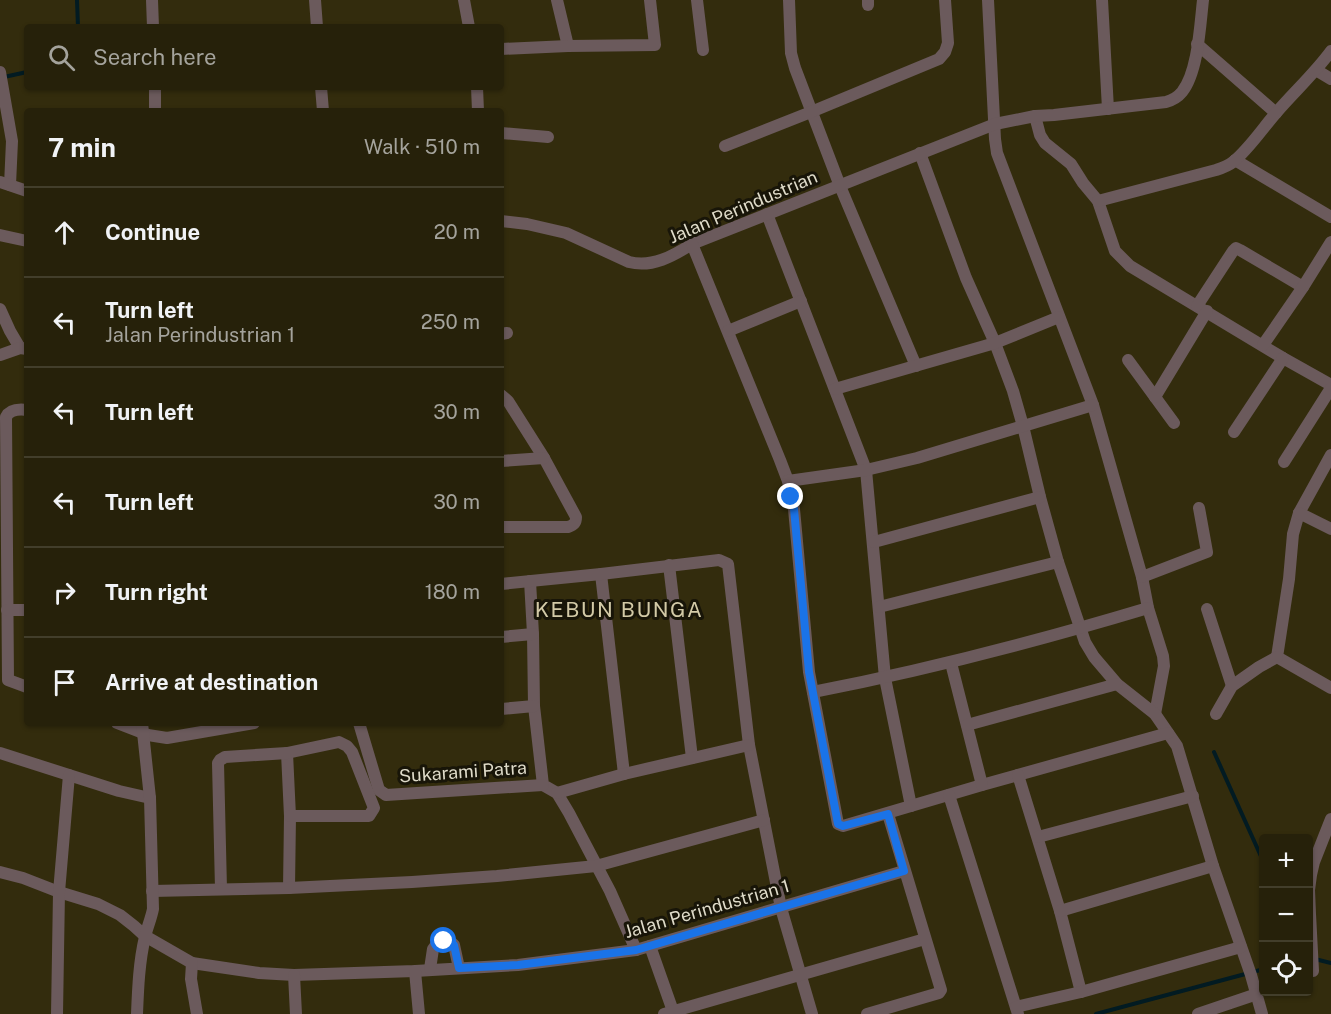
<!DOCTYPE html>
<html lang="en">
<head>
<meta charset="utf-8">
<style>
  :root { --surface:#26210a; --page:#322e18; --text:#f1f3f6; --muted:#a4a39c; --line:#423e2b }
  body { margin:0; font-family:"Public Sans",sans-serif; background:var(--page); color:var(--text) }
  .controls { position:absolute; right:18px; bottom:18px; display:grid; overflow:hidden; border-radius:6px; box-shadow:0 2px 4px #0004 }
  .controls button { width:54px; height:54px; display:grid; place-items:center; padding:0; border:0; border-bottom:2px solid var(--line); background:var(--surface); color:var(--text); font:30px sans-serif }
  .stop { position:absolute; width:18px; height:18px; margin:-14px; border:4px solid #1a73e8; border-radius:50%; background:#fff }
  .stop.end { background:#1a73e8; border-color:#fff; box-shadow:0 2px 6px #0008 }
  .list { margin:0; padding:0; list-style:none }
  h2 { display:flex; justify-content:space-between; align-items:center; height:78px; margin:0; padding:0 24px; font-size:26px }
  h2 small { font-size:20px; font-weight:400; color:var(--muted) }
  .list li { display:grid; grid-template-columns:39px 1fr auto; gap:18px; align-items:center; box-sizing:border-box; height:90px; padding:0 24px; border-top:2px solid var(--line) }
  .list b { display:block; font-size:22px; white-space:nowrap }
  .list p { margin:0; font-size:20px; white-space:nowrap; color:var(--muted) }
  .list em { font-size:20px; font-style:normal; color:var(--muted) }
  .icon { flex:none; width:33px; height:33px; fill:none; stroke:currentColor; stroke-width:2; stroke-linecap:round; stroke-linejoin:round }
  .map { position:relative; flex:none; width:1331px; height:1014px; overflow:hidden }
  .search { position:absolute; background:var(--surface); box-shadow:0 2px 4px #0004; left:24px; top:24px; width:480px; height:66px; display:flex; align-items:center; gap:15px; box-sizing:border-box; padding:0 21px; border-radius:6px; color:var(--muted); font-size:22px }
  .panel { position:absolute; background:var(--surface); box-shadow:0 2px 4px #0004; left:24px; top:108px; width:480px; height:618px; border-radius:6px }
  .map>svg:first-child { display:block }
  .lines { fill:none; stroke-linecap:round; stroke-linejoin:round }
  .stream { stroke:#021b22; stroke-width:4 }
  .minor { stroke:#6b5a5c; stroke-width:12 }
  .route { stroke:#1a73e8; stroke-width:8 }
  .labels { text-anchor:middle; stroke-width:6; stroke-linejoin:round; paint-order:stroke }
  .street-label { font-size:18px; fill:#dfdbc9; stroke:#181508 }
  .quarter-label { font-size:21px; letter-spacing:1.5px; fill:#d3caa7; stroke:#181508 }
</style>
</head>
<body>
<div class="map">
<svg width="1331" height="1014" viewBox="0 0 1331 1014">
  <rect width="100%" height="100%" fill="#332c0d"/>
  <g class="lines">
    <g class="stream">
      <polyline points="77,0 78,27"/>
      <polyline points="4,77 27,72"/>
      <polyline points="1214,752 1264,863"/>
      <polyline points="1315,959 1331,963"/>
      <polyline points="1096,1014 1264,969"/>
    </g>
    <g class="minor">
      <polyline points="152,0 153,27"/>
      <polyline points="315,0 317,27"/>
      <polyline points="464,0 469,27"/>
      <polyline points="557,0 568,46"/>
      <polyline points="697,0 703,50"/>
      <polyline points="789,0 791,53 795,68 840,186 916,366"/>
      <polyline points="868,0 868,5"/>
      <polyline points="988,0 995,139 997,153 1093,405 1142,577 1148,608 1163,656 1164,666 1155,714"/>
      <polyline points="1102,0 1108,109"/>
      <polyline points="1197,44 1276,113"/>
      <polyline points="501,49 568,46 655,45 650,0"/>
      <polyline points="1316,70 1331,79"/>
      <polyline points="0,72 12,141 10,185"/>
      <polyline points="321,87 323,111"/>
      <polyline points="477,87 478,111"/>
      <polyline points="155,111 155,87"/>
      <polyline points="1035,116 1040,135 1045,143 1071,164 1083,183 1098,201 1115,251 1130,266 1283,358 1331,385"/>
      <polyline points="501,133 548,137"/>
      <polyline points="725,146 811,112 939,59 945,52 948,43 945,0"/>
      <polyline points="920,153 966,278 995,343 1013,391 1023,426 1040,497 1058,562 1085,642 1094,657 1117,684 1155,714 1177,746 1213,866 1251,975 1262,1014"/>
      <polyline points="1235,160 1331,217"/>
      <polyline points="0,182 27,191"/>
      <path d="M1098 201 1216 170C1222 168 1228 166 1233 162 1249 149 1262 129 1276 113 1294 92 1315 73 1331 51"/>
      <polyline points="767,214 866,470 885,678 911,806"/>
      <path d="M501 221 527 224 566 233 629 262C652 268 673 256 692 244L995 124 1035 116 1054 115 1166 102C1173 100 1178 97 1182 92 1198 72 1200 26 1203 0"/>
      <polyline points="0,235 27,241"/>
      <polyline points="692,244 780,460 788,481 794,509 809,672 838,824 843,826 982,785 1168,733"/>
      <polyline points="1197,306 1233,251 1236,248 1240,250 1303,287"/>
      <polyline points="0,309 10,331 20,348"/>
      <polyline points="728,331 801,301"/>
      <polyline points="501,334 507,333"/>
      <polyline points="1263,345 1303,287 1331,242"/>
      <polyline points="0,355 20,348 27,349"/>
      <polyline points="1128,360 1174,423"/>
      <polyline points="835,389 995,343 1059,317"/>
      <path d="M501 395 508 401 544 458 576 517C576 523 574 525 568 527H501"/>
      <polyline points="1155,397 1207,311"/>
      <path d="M27 410C19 409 10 409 6 417L8 680 27 687"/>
      <polyline points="1234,432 1283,358"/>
      <polyline points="1331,455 1299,513 1293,534 1289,579 1277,657 1331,688"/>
      <polyline points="501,461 544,458"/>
      <polyline points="1284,462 1331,388"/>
      <polyline points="788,481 866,470 917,458 1093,405"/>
      <polyline points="1299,513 1331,529"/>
      <polyline points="874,542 1040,497"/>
      <polyline points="669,565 692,758"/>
      <polyline points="601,574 624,774"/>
      <polyline points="1142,577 1207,552 1199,508"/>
      <polyline points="530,581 533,634 534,706 543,785 557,793 569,813 610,891 636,950"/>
      <polyline points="501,584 601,574 719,560 728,564 749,745 781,908 812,1014"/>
      <polyline points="879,607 1058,562"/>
      <polyline points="1207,609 1232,686"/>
      <polyline points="7,610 27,610"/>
      <polyline points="501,637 533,634"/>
      <polyline points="951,663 982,785"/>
      <path d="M813 692C927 670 1038 641 1148 608"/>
      <polyline points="501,709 534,706"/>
      <polyline points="1216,714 1232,686 1259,667 1277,657"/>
      <polyline points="117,723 148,735 167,738 254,723"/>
      <polyline points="359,723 379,790 386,795 543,785"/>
      <polyline points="967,725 1117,684"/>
      <polyline points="0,753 119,791 150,798"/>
      <polyline points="287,753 290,816 289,888"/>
      <polyline points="1018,775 1060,911 1081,992"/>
      <polyline points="557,793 624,774 749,745"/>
      <polyline points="949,795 1018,1014"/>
      <polyline points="1038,837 1193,796"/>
      <polyline points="0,872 23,878 59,892 98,904 120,915 134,926 145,936 192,963 259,973 294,975 415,971 518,965 636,950 904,871"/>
      <polyline points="221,889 218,763 220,760 225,757 287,753 339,742 347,746 352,752 374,808 369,816 290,816"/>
      <polyline points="152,891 289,888 412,882 497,876 596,866 764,820"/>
      <polyline points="1060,911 1213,866"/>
      <polyline points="650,946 674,1014"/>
      <polyline points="192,963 191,979 197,1014"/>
      <path d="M430 969 433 949 439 941C444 941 450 941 454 945L459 968"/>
      <polyline points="415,971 419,1014"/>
      <polyline points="1313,971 1310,914 1309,890 1311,875 1314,862 1331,819"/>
      <polyline points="294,975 296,1014"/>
      <polyline points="1016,1007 1081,992 1241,947"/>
      <polyline points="57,1014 59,892 69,775"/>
      <path d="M137 1014C138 989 139 962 145 937 147 928 151 919 153 909L150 798 142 723"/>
      <polyline points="664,1014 925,939"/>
      <polyline points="867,1014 939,993 941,990 888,814"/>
      <polyline points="1198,1014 1257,994"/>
    </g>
  </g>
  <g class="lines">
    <polyline class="route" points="444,941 452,943 454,945 459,968 518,965 636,950 904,871 888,814 843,826 838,824 809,672 794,509 791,497"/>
  </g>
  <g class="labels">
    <g class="street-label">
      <text transform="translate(743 207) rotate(-23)" y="6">Jalan Perindustrian</text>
      <text transform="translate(463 772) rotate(-4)" y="6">Sukarami Patra</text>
      <text transform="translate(707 909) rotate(-16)" y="6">Jalan Perindustrian 1</text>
    </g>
    <g class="quarter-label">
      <text x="619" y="617">KEBUN BUNGA</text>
    </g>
  </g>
</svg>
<div class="controls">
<button>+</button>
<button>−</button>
<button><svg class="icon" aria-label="locate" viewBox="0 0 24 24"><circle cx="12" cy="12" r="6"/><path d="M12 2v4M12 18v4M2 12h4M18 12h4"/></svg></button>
</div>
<div class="stop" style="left:444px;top:941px"></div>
<div class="stop end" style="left:791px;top:497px"></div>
<div class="search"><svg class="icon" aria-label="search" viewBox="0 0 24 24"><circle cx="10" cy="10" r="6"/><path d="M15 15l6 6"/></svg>Search here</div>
<section class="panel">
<h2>7 min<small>Walk · 510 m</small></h2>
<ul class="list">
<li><svg class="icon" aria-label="ahead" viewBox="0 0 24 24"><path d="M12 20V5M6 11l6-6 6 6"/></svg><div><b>Continue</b></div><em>20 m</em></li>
<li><svg class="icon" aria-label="left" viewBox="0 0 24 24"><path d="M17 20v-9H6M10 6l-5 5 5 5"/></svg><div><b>Turn left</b><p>Jalan Perindustrian 1</p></div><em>250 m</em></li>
<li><svg class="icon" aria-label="left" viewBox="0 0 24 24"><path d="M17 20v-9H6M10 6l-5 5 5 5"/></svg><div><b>Turn left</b></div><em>30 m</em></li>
<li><svg class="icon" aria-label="left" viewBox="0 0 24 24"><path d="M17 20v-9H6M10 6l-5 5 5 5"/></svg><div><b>Turn left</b></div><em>30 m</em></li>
<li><svg class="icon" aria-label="right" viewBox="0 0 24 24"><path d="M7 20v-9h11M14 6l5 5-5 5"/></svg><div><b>Turn right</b></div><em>180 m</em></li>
<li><svg class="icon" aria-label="arrive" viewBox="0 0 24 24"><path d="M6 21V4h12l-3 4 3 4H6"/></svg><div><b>Arrive at destination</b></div></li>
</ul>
</section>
</div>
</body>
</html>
